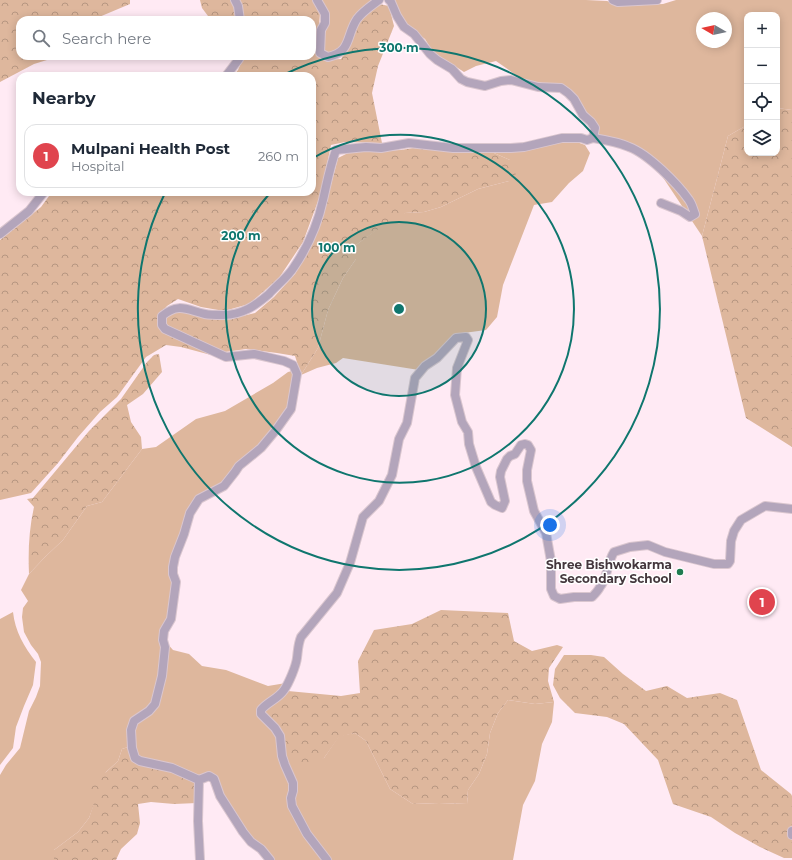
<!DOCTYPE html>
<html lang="en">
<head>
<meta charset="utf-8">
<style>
  :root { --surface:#fff; --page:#f6f6f7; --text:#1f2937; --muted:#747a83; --line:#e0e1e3; --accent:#d93025 }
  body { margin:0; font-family:Montserrat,sans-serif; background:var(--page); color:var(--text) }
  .controls { position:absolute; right:12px; top:12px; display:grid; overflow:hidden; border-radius:8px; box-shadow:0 2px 10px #0003 }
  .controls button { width:36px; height:36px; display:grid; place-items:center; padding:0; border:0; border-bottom:1px solid var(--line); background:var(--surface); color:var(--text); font:20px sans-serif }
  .compass { position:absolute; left:696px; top:12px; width:36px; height:36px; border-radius:50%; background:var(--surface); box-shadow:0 2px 10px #0003; rotate:279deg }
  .you { position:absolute; left:550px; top:525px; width:14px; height:14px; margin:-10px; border:3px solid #fff; border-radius:50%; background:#1a73e8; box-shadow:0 0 0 6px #1a73e833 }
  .badge { display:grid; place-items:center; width:26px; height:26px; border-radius:50%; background:var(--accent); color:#fff; font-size:13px; font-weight:700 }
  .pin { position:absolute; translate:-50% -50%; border:2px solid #fff; box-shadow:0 1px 4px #0006 }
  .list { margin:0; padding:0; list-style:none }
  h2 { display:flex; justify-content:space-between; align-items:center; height:52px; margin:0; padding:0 16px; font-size:17px }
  h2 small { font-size:13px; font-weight:400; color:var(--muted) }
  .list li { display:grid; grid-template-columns:26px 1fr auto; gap:12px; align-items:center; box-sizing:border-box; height:64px; margin:0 8px 8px; padding:0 8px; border:1px solid var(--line); border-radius:12px }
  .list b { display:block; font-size:15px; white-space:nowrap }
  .list p { margin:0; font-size:13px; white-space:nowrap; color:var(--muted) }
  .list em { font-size:13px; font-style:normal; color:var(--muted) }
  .icon { flex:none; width:22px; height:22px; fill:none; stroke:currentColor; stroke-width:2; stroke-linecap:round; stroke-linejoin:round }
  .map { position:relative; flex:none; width:792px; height:860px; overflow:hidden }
  .search { position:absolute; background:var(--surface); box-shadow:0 2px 10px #0003; left:16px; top:16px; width:300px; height:44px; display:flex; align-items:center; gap:10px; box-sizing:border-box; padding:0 14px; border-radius:12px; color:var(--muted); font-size:15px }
  .panel { position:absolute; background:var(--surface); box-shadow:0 2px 10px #0003; left:16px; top:72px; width:300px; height:124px; border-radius:12px }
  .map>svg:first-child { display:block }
  .green { fill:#deb79d; fill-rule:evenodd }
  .forest { fill:url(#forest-crowns) }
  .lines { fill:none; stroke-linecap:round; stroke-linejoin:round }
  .minor-casing { stroke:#dac6cf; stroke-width:10 }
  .minor { stroke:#b3a5bb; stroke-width:8 }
  .ring { fill:none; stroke:#0f766e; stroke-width:2 }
  .poi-dot { fill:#207b50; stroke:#fff; stroke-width:1.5 }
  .labels { text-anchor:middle; stroke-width:3; stroke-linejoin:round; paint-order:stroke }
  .poi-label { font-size:12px; font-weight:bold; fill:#44373d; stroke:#fff; text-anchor:end }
  .centre { fill:#0f766e; stroke:#fff; stroke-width:2 }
  .ring-label { font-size:12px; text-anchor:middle; font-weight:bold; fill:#0f766e; stroke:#fff; stroke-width:3; stroke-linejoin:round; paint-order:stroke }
</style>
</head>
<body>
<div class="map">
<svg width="792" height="860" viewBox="0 0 792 860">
  <defs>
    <pattern id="forest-crowns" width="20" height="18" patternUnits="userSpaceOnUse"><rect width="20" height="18" fill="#deb79d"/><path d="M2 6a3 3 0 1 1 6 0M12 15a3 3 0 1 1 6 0" fill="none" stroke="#b69681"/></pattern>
  </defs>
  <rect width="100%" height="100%" fill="#ffeaf4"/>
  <g class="green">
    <polygon points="319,0 375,0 335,54 326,53 323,44 326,28"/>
    <path d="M393 0H586L607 1 623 6 663 4 676 0H792V110L777 108V15H747V125L728 136 702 236 648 155 595 136 598 127 561 84 543 83 523 80 496 61 476 66 464 72 433 52 425 39 406 25ZM702 18H726V42H702Z"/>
    <polygon points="558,141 574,141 585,145 590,153 583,171 569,183 552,202 534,205 503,285 497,317 486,330 456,334 447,345 419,370 343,358 336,363 317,368 301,375 318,348 328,310 343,278 356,259 356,245 391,219 405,213 424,212 441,207 478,189 509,181 510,160 494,153 512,151"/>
    <polygon points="292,371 294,379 288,408 261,445 188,513 174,581 162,645 159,674 153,699 148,709 133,720 131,746 122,749 118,761 106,772 89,818 78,832 54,850 54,860 0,860 0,775 6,765 20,748 29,711 36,697 40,686 41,662 38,654 31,645 24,632 22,617 23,608 28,601 21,590 29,574 45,557 63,540 87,506 102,502 142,449 156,447 196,419 225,411 273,383 288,372"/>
    <path d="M13 612C15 631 24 647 36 662L33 685 24 706 16 727 13 748 0 765V619Z"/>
    <polygon points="166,642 173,650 189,654 202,666 226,670 268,686 286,683 277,735 292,783 289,799 324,860 272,860 252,840 229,806 215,776 197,777 137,758 133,730 136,723 151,712"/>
    <polygon points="508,700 535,704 554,702 552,722 542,744 535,781 523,805 513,860 331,860 309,830 295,803 296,788 286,762 324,758 339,736 355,733 366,741 390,789 413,804 439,803 467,804 468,790 479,774 487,754 490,733 498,713"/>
  </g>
  <g class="forest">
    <polygon points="0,0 130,0 130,4 92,20 20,20 20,56 60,56 34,64 0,82"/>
    <polygon points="200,0 231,0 234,5 237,20 211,20 202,8"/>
    <polygon points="239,0 314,0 320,13 317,52 322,60 341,59 353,37 358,23 366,13 379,4 389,6 394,26 378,66 372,93 382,143 345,142 331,145 321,193 303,242 279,278 249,304 224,311 201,307 178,299 167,306 158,317 163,329 209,352 211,355 181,347 166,345 146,357 117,397 100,412 78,437 58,463 31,493 0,500 0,240 41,207 52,192 312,192 312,76 233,76 238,70 244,56 312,56 312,20 245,20"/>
    <polygon points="777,108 792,110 792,447 746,418 702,236 728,136 747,125 747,153 777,153"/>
    <polygon points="413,148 494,153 510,160 516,174 509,181 478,189 441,207 424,212 405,213 399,224 391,220 356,245 356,259 343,278 328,310 318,348 301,375 295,356 277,353 246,349 225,352 181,333 167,325 165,317 175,311 191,312 210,317 230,319 255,313 274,297 295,274 309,250 323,215 338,158 350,152 401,150"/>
    <path d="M159 354 162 372 143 394 127 405 131 422 141 437 142 449 102 502 87 506 63 540 45 557 29 574C28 551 29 529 34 507L27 499 33 498 89 431 121 399 147 362 154 355Z"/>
    <polygon points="441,610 508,613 514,641 532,651 557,645 563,647 549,668 548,681 554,702 535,704 508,700 498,713 490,733 487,754 479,774 468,790 467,804 439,803 413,804 390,789 366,741 355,733 339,737 324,758 304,770 286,762 272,721 263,710 276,702 288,691 341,696 360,693 358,661 374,630 412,624"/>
    <polygon points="564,655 591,655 604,657 623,674 646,691 667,686 687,698 720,693 737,700 761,770 791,794 792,796 792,826 790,827 788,834 792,840 792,858 784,858 760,847 735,833 711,817 673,804 658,760 624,724 607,717 575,713 560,698 553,685 555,669"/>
    <polygon points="131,746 132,757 196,781 197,803 174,804 151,802 138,804 140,823 137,834 121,849 116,860 54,860 54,850 78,832 89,818 94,803 88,789 118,761 122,749"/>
  </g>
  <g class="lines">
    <defs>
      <g id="minor">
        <polyline points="235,0 238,6 240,20"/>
        <path d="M317 0 325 14V23L321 30 320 53 328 57C352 52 346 35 357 19 363 11 371 6 379 0"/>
        <polyline points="613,0 618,2 657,0"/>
        <polyline points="226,76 239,59 240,56"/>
        <path d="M593 138C605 140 618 142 629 147 648 154 677 183 689 200 692 204 693 209 695 214L690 217 681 211 661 203"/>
        <polyline points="0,234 29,211 44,192"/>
        <path d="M199 780 172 768 140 761 135 758 132 748 131 730 134 721 149 711 155 704 162 676 165 647 163 640 164 631 171 619 176 582 173 574V567L175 557 184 534 190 513 199 499 224 486 235 472 239 466 261 448 276 430 291 409 297 374 293 365 284 361 254 354 226 357 165 329 162 325V316C179 302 187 310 205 314 210 315 217 315 223 315 242 315 255 306 269 294 277 285 288 277 294 267 307 248 318 223 323 200 327 183 330 166 336 150L366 147 381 148 409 143 453 148H511L524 147 562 138H581L587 140 593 138 595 128 591 122 583 115 574 99 568 93 561 88 538 87 511 80 501 81 485 86 467 82 461 79 452 69 437 60 430 54 414 34 404 27 397 16 391 2 389 0"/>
        <polyline points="792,831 792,835"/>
        <polyline points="200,860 198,821 199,780 209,776 214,779 220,796 243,832 251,842 261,849 270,860"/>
        <path d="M327 860 307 834 292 806 291 798 293 791V783L285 765 282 756 280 736 275 728 261 714V710C267 702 278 699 284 690 289 683 296 666 297 658 298 650 298 644 301 637L337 593 350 563 363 517 379 501 392 475 399 439 407 423 415 378 425 366 437 358 456 338 466 337 468 340 457 368 455 395 462 422 468 432 469 444 476 467 491 502 495 505 502 508 505 501 500 477 501 471 507 459 510 456 515 454 521 445 525 444 528 445 531 450 527 470V481L534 511 546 533 551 561V589L554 596 560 599 574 597H592C595 594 598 591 600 587 608 577 607 563 614 552L630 547 648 545 665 552 714 564H728L730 561 731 541 734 531 741 520 765 506 792 509"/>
      </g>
    </defs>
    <use href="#minor" class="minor-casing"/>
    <use href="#minor" class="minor"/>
  </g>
  <circle cx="399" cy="309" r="87" fill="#0f766e" fill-opacity=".12"/>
  <g class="ring">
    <circle cx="399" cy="309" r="87"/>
    <path d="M313 158A174 174 0 1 1 270 193"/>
    <path d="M283 75A261 261 0 1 1 165 193"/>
  </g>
  <circle class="poi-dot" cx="680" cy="572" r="4"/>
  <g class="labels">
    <g class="poi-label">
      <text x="672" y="569">Shree Bishwokarma<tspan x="672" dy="14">Secondary School</tspan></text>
    </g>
  </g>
  <circle cx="399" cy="309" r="6" class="centre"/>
  <g class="ring-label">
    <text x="399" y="52">300 m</text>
    <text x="241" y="240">200 m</text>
    <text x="337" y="252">100 m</text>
  </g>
</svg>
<div class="controls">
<button>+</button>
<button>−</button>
<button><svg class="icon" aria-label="locate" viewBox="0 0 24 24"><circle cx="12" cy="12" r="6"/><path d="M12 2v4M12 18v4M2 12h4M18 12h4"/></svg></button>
<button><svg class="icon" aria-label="layers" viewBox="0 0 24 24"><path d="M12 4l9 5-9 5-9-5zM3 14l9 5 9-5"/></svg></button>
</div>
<svg class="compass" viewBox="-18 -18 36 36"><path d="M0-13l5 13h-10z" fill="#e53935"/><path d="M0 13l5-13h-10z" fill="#747a83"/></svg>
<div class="you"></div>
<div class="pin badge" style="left:762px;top:602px;background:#e0444e">1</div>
<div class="search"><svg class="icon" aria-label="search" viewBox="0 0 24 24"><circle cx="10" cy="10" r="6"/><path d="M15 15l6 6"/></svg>Search here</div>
<section class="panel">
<h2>Nearby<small></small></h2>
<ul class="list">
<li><span class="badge" style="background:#e0444e">1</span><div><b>Mulpani Health Post</b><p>Hospital</p></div><em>260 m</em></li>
</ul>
</section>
</div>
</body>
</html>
